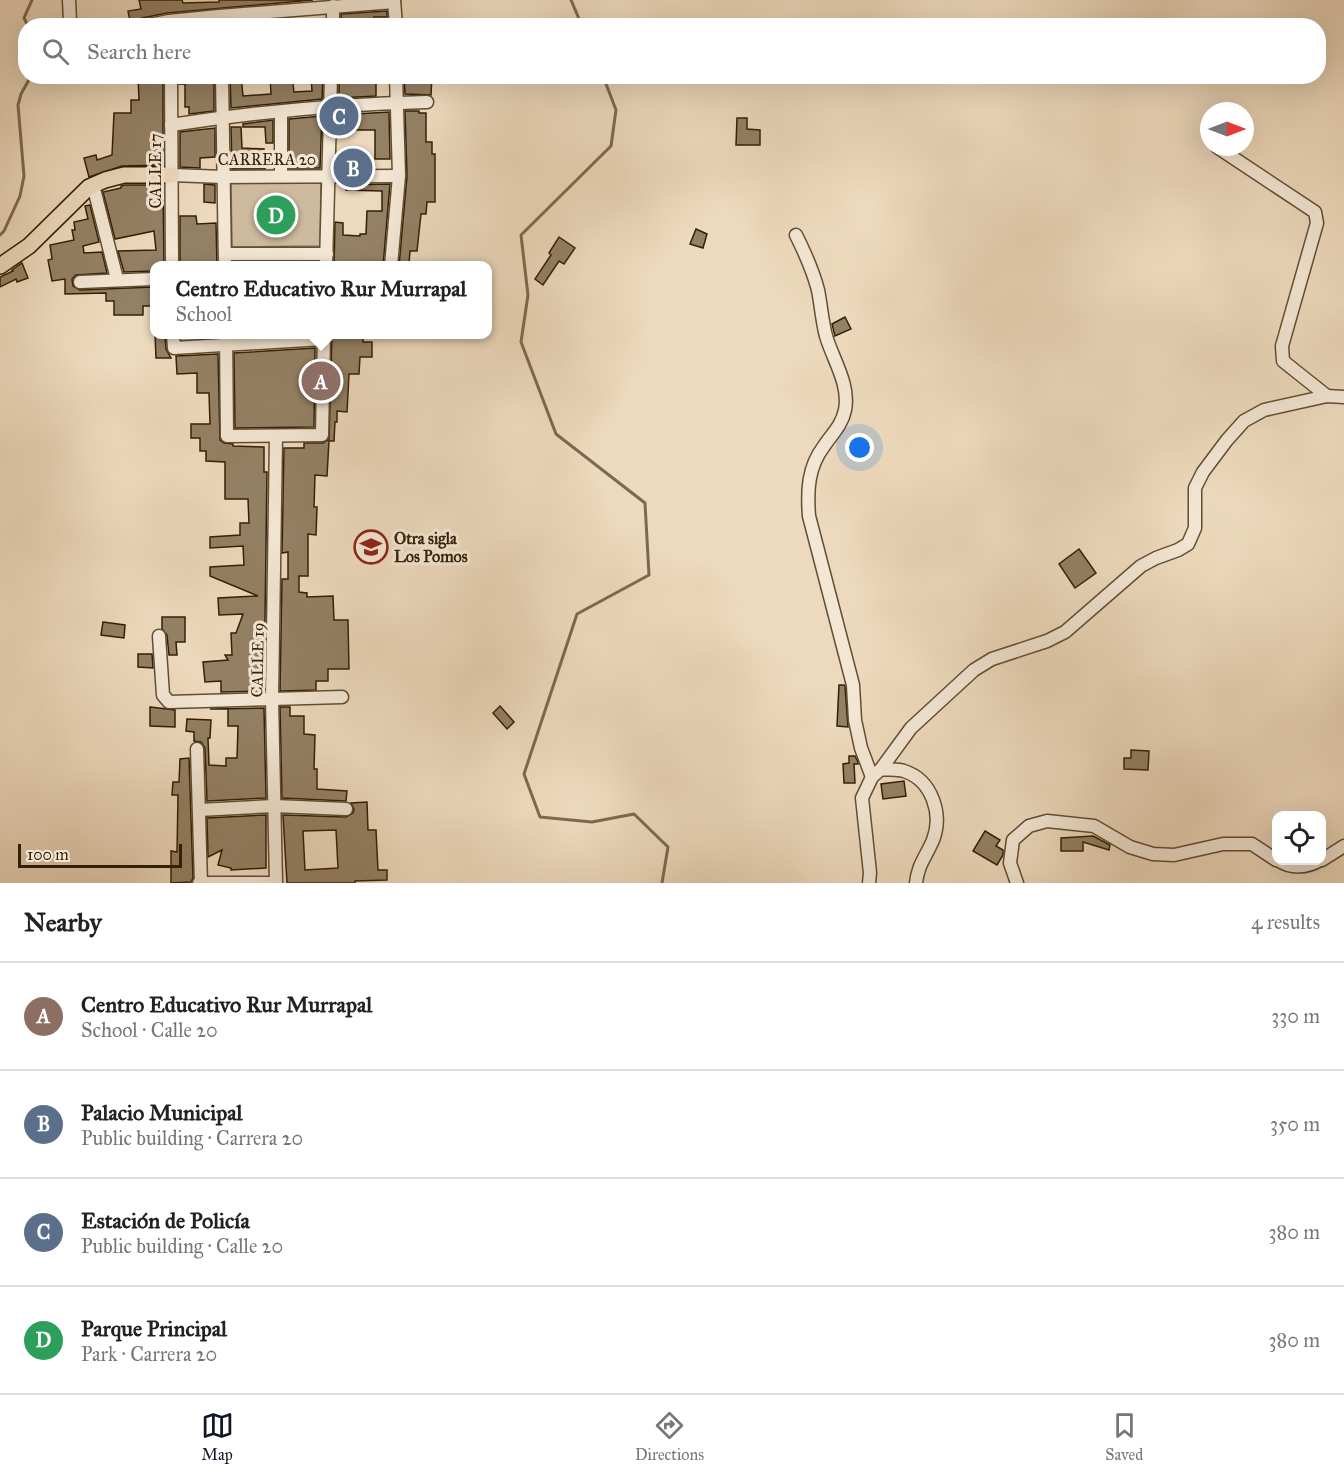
<!DOCTYPE html>
<html lang="en">
<head>
<meta charset="utf-8">
<style>
  :root { --surface:#fff; --page:#f2f2f2; --text:#222; --muted:#767676; --line:#e0e0e0; --accent:#111827 }
  body { margin:0; font-family:"IM FELL Great Primer",serif; background:var(--page); color:var(--text) }
  .controls { position:absolute; right:18px; bottom:18px; display:grid; overflow:hidden; border-radius:12px; box-shadow:0 6px 24px #0002 }
  .controls button { width:54px; height:54px; display:grid; place-items:center; padding:0; border:0; border-bottom:2px solid var(--line); background:var(--surface); color:var(--text); font:30px sans-serif }
  .compass { position:absolute; left:1200px; top:102px; width:54px; height:54px; border-radius:50%; background:var(--surface); box-shadow:0 6px 24px #0002; rotate:90deg }
  .scale { position:absolute; left:18px; bottom:15px; width:164px; box-sizing:border-box; padding-left:6px; border:3px solid #342005; border-top:0; font-size:16px; line-height:21px; white-space:nowrap; color:#342005; -webkit-text-stroke:4px #f3e6d4; paint-order:stroke }
  .you { position:absolute; left:860px; top:448px; width:21px; height:21px; margin:-15px; border:4px solid #fff; border-radius:50%; background:#1a73e8; box-shadow:0 0 0 9px #1a73e833 }
  .badge { display:grid; place-items:center; width:39px; height:39px; border-radius:50%; background:var(--accent); color:#fff; font-size:20px; font-weight:700 }
  .pin { position:absolute; translate:-50% -50%; border:3px solid #fff; box-shadow:0 2px 6px #0006 }
  .popup { position:absolute; left:150px; top:261px; width:342px; height:78px; box-sizing:border-box; display:grid; place-content:center; border-radius:12px; background:var(--surface); filter:drop-shadow(0 2px 4px #0005); font-size:20px; white-space:nowrap; color:var(--muted) }
  .popup b { font-size:22px; color:var(--text) }
  .popup::after { content:''; position:absolute; left:50%; top:100%; margin-left:-12px; border:12px solid transparent; border-top-color:var(--surface) }
  .list { margin:0; padding:0; list-style:none }
  h2 { display:flex; justify-content:space-between; align-items:center; height:78px; margin:0; padding:0 24px; font-size:26px }
  h2 small { font-size:20px; font-weight:400; color:var(--muted) }
  .list li { display:grid; grid-template-columns:39px 1fr auto; gap:18px; align-items:center; box-sizing:border-box; height:108px; padding:0 24px; border-top:2px solid var(--line) }
  .list b { display:block; font-size:22px; white-space:nowrap }
  .list p { margin:0; font-size:20px; white-space:nowrap; color:var(--muted) }
  .list em { font-size:20px; font-style:normal; color:var(--muted) }
  .icon { flex:none; width:33px; height:33px; fill:none; stroke:currentColor; stroke-width:2; stroke-linecap:round; stroke-linejoin:round }
  .map { position:relative; flex:none; width:1344px; height:883px; overflow:hidden }
  .search { position:absolute; background:var(--surface); box-shadow:0 6px 24px #0002; left:18px; right:18px; top:18px; height:66px; display:flex; align-items:center; gap:15px; box-sizing:border-box; padding:0 21px; border-radius:24px; color:var(--muted); font-size:22px }
  .sheet { height:510px; background:var(--surface) }
  nav { display:flex; justify-content:space-around; align-items:center; box-sizing:border-box; height:84px; border-top:2px solid var(--line); background:var(--surface); font-size:16px; color:var(--muted) }
  nav a { display:grid; justify-items:center; gap:3px }
  nav .on { color:var(--accent) }
  .map>svg:first-child { display:block }
  .green { fill:#ceba9e; stroke:#816d52; stroke-width:1.5 }
  .lines { fill:none; stroke-linecap:round; stroke-linejoin:round }
  .stream { stroke:#7d694e; stroke-width:3 }
  .building { fill:#948065; stroke:#342005; stroke-width:1.5; fill-rule:evenodd }
  .minor-casing { stroke:#624e33; stroke-width:15 }
  .major-casing { stroke:#342005; stroke-width:18 }
  .minor { stroke:#f3e6d4; stroke-width:12 }
  .major { stroke:#edd9bd; stroke-width:15 }
  .labels { text-anchor:middle; stroke-width:6; stroke-linejoin:round; paint-order:stroke }
  .street-label { font-size:16px; fill:#342005; stroke:#f3e6d4 }
  .poi-label { font-size:16px; font-weight:bold; fill:#342005; stroke:#f3e6d4; text-anchor:start }
</style>
</head>
<body>
<div class="map">
<svg width="1344" height="883" viewBox="0 0 1344 883">
  <rect width="100%" height="100%" fill="#edd9bd"/>
  <filter id="stains"><feTurbulence type="fractalNoise" baseFrequency=".00333" numOctaves="4"/><feColorMatrix values="0 0 0 0 .2 0 0 0 0 .09 0 0 0 0 .02 0 0 0 .5 -.17"/></filter>
  <radialGradient id="worn" r=".72"><stop offset=".6" stop-color="#630" stop-opacity="0"/><stop offset="1" stop-color="#630" stop-opacity=".3"/></radialGradient>
  <polygon class="green" points="231,181 321,183 320,246 232,247"/>
  <g class="lines">
    <g class="stream">
      <polyline points="571,0 582,26"/>
      <polyline points="28,26 24,18 32,0"/>
      <polyline points="603,76 616,110 611,146 521,235 528,295 521,342 556,434 645,503 649,575 577,614 524,774 540,817 592,822 634,814 668,847 662,883"/>
      <polyline points="0,235 4,231 20,196 24,176 18,105 21,94 31,76"/>
    </g>
  </g>
  <g class="building">
    <polygon points="139,0 182,0 183,3 219,2 219,0 313,0 167,13 142,18 138,20 136,25 131,26 128,11 141,9"/>
    <polygon points="387,11 387,17 374,17 373,22 367,22 367,26 341,26 341,14"/>
    <polygon points="138,76 163,76 163,165 122,166 89,177 84,158 96,155 97,160 112,155 114,113 131,113 131,100 139,100"/>
    <polygon points="179,76 214,76 214,111 189,114 189,107 185,107 185,84 179,84"/>
    <polygon points="230,76 241,76 243,96 271,94 270,76 292,76 294,92 312,91 311,76 323,76 322,99 231,108"/>
    <polygon points="339,76 376,76 376,96 339,98"/>
    <polygon points="404,76 432,76 431,95 405,94"/>
    <polygon points="405,111 419,111 419,113 426,113 426,142 432,142 432,154 435,154 435,202 427,202 426,214 421,214 417,251 410,251 409,263 399,266 407,176"/>
    <polygon points="389,112 390,159 375,159 375,130 351,130 351,117 338,117 338,115"/>
    <polygon points="322,116 320,168 289,168 289,119"/>
    <polygon points="737,118 747,118 747,129 760,130 760,145 736,145"/>
    <polygon points="273,120 273,143 266,143 265,127 243,127 243,124"/>
    <polygon points="231,127 241,127 242,148 264,149 265,169 232,169"/>
    <polygon points="215,128 215,157 200,158 200,168 180,167 180,132"/>
    <polygon points="204,184 215,185 215,203 204,202"/>
    <polygon points="390,184 383,266 334,266 335,222 343,223 343,235 360,236 360,234 366,234 367,211 382,211 382,191 346,190 346,185"/>
    <polygon points="125,185 163,185 164,266 154,266 154,271 124,272 118,251 156,250 154,231 115,239 103,192 121,188 121,186"/>
    <polygon points="90,205 99,242 83,246 84,253 102,252 107,273 76,275 72,279 73,286 80,290 154,287 154,306 143,306 143,315 114,315 114,301 106,301 106,293 65,294 65,279 52,281 48,260 52,259 50,245 74,240 72,230 75,230 74,222 88,219 85,206"/>
    <polygon points="180,216 196,216 197,224 216,223 217,266 180,266"/>
    <polygon points="696,229 707,234 703,248 690,244"/>
    <polygon points="559,237 575,248 564,264 559,261 543,285 535,279 551,255 549,253"/>
    <polygon points="22,263 28,278 17,282 16,279 0,287 0,277 13,271 12,270"/>
    <polygon points="845,317 851,329 835,336 832,324"/>
    <polygon points="155,334 165,334 166,349 171,358 156,358"/>
    <polygon points="332,334 363,334 363,342 372,342 372,357 360,357 359,374 349,374 347,412 337,411 337,422 335,422 334,441 329,441 327,476 315,475 314,507 317,507 316,535 308,534 308,576 299,576 299,592 307,593 307,597 333,596 334,620 348,620 349,669 328,669 328,681 316,681 316,690 280,691 282,579 288,579 288,552 282,553 284,448 304,448 304,443 323,443 329,439"/>
    <polygon points="315,348 314,427 235,428 234,353"/>
    <polygon points="218,354 220,440 224,443 233,444 233,446 264,447 264,472 267,472 264,691 221,692 221,681 205,682 203,662 228,660 225,655 232,655 231,633 236,633 243,614 219,615 218,598 258,596 210,576 210,567 244,565 243,546 210,548 210,537 240,535 240,523 249,523 248,499 225,499 225,462 206,461 206,451 200,451 200,438 191,438 191,424 210,424 209,393 197,393 197,373 177,374 176,356"/>
    <polygon points="1079,549 1096,573 1075,588 1059,564"/>
    <polygon points="162,617 185,617 185,642 176,642 177,655 169,655 167,635 162,629"/>
    <polygon points="103,622 125,625 124,638 101,635"/>
    <polygon points="138,654 152,654 153,668 138,667"/>
    <polygon points="839,685 844,685 845,686 848,727 837,726"/>
    <polygon points="500,706 514,722 507,729 493,713"/>
    <polygon points="150,707 175,710 175,727 150,726"/>
    <polygon points="280,707 290,707 290,716 304,716 304,734 315,735 314,769 317,769 317,789 347,791 346,801 282,798"/>
    <polygon points="264,708 266,798 207,801 205,748 201,742 194,741 194,732 186,731 187,719 211,720 210,738 208,738 209,765 226,766 226,758 237,758 238,726 228,726 228,709 210,709"/>
    <polygon points="1131,750 1149,751 1148,770 1124,769 1124,758 1131,758"/>
    <polygon points="849,756 855,756 858,762 858,764 854,764 855,783 844,783 843,764 849,763"/>
    <polygon points="189,758 193,878 191,882 171,883 171,851 177,852 178,795 172,795 173,782 179,782 180,759"/>
    <polygon points="904,781 906,796 883,799 881,784"/>
    <path d="M367 802 368 830H376L378 870H387V880L355 881V883H287L283 815 346 817 353 813 354 809 351 803ZM336 830 338 868 305 870 303 831Z"/>
    <polygon points="266,815 266,868 231,870 231,868 218,865 222,850 208,857 207,818"/>
    <polygon points="985,831 1000,840 996,846 1003,850 1003,855 997,865 973,851"/>
    <polygon points="1093,836 1110,845 1109,850 1083,842 1083,851 1061,851 1061,838"/>
  </g>
  <g class="lines">
    <defs>
      <g id="minor">
        <polyline points="69,0 70,21 74,26"/>
        <polyline points="394,0 396,26"/>
        <polyline points="144,26 169,21 219,16 394,2"/>
        <polyline points="333,26 333,6"/>
        <polyline points="171,76 172,266"/>
        <polyline points="222,76 225,266"/>
        <path d="M171 125C255 112 342 104 427 102"/>
        <polyline points="1217,147 1315,212 1317,223 1282,346 1283,361 1327,396"/>
        <polyline points="172,175 224,177 399,176"/>
        <polyline points="281,176 281,112"/>
        <polyline points="93,185 117,279"/>
        <path d="M796 235C805 253 813 271 818 290 821 305 822 321 826 336 833 360 850 384 845 410 842 425 832 434 824 446 808 467 807 490 809 516L853 685 855 720 861 748 872 777"/>
        <polyline points="225,254 327,254"/>
        <polyline points="326,266 331,76"/>
        <polyline points="391,266 399,176 396,76"/>
        <polyline points="80,282 154,279"/>
        <polyline points="173,334 174,348 324,339"/>
        <polyline points="226,334 227,436 322,435 324,334"/>
        <polyline points="276,437 272,699 276,883"/>
        <polyline points="159,636 163,695 169,702 342,697"/>
        <polyline points="197,749 201,883"/>
        <polyline points="881,769 911,728 974,670 992,659 1047,641 1065,632 1141,566 1156,558 1178,550 1188,544 1195,528 1195,488 1203,472 1227,440 1244,421 1264,410 1327,396 1344,397"/>
        <polyline points="199,810 274,806 346,809"/>
        <path d="M1278 860C1291 869 1307 868 1320 860"/>
        <polyline points="1322,860 1344,846"/>
        <polyline points="199,883 270,883"/>
        <path d="M869 883 870 873 862 798 872 777 881 769C888 770 898 769 904 771 932 780 943 814 933 840 926 857 918 864 916 883"/>
        <polyline points="1017,883 1010,863 1013,840 1029,826 1047,821 1094,826 1130,847 1153,854 1174,855 1223,844 1252,844 1276,860"/>
      </g>
      <polyline id="major" points="0,266 29,246 89,187 105,180 124,175 172,175"/>
    </defs>
    <use href="#minor" class="minor-casing"/>
    <use href="#major" class="major-casing"/>
    <use href="#minor" class="minor"/>
    <use href="#major" class="major"/>
  </g>
  <defs>
    <symbol id="school-ring" viewBox="-11 -11 22 22"><circle r="9.5" fill="#f3e6d4" stroke="#8f2418" stroke-width="1.5"/><path d="M0-5L7-2L0 1L-7-2ZM-4 1L0 2.5L4 1V4Q0 6-4 4Z" fill="#8f2418"/></symbol>
  </defs>
  <g fill-rule="evenodd">
    <use href="#school-ring" x="352" y="528" width="38" height="38"/>
  </g>
  <g class="labels">
    <g class="street-label">
      <text x="267" y="165">CARRERA 20</text>
      <text transform="translate(155 171) rotate(-90)" y="6">CALLE 17</text>
      <text transform="translate(257 660) rotate(-89)" y="6">CALLE 19</text>
    </g>
    <g class="poi-label">
      <text x="394" y="544">Otra sigla<tspan x="394" dy="18">Los Pomos</tspan></text>
    </g>
  </g>
  <rect width="100%" height="100%" filter="url(#stains)"/>
  <rect width="100%" height="100%" fill="url(#worn)"/>
</svg>
<div class="controls">
<button><svg class="icon" aria-label="locate" viewBox="0 0 24 24"><circle cx="12" cy="12" r="6"/><path d="M12 2v4M12 18v4M2 12h4M18 12h4"/></svg></button>
</div>
<svg class="compass" viewBox="-18 -18 36 36"><path d="M0-13l5 13h-10z" fill="#e53935"/><path d="M0 13l5-13h-10z" fill="#767676"/></svg>
<div class="scale">100 m</div>
<div class="you"></div>
<div class="pin badge" style="left:321px;top:381px;background:#8d6e63">A</div>
<div class="popup"><b>Centro Educativo Rur Murrapal</b>School</div>
<div class="pin badge" style="left:353px;top:168px;background:#5c6f8a">B</div>
<div class="pin badge" style="left:339px;top:116px;background:#5c6f8a">C</div>
<div class="pin badge" style="left:276px;top:215px;background:#2e9e5b">D</div>
<div class="search"><svg class="icon" aria-label="search" viewBox="0 0 24 24"><circle cx="10" cy="10" r="6"/><path d="M15 15l6 6"/></svg>Search here</div>
</div>
<section class="sheet">
<h2>Nearby<small>4 results</small></h2>
<ul class="list">
<li><span class="badge" style="background:#8d6e63">A</span><div><b>Centro Educativo Rur Murrapal</b><p>School · Calle 20</p></div><em>330 m</em></li>
<li><span class="badge" style="background:#5c6f8a">B</span><div><b>Palacio Municipal</b><p>Public building · Carrera 20</p></div><em>350 m</em></li>
<li><span class="badge" style="background:#5c6f8a">C</span><div><b>Estación de Policía</b><p>Public building · Calle 20</p></div><em>380 m</em></li>
<li><span class="badge" style="background:#2e9e5b">D</span><div><b>Parque Principal</b><p>Park · Carrera 20</p></div><em>380 m</em></li>
</ul>
</section>
<nav>
<a class="on"><svg class="icon" aria-label="map" viewBox="0 0 24 24"><path d="M3 6l6-2 6 2 6-2v14l-6 2-6-2-6 2zM9 4v14M15 6v14"/></svg>Map</a>
<a><svg class="icon" aria-label="directions" viewBox="0 0 24 24"><path d="M12 3l9 9-9 9-9-9zM9 14v-3h6M13 9l2 2-2 2"/></svg>Directions</a>
<a><svg class="icon" aria-label="saved" viewBox="0 0 24 24"><path d="M7 4h10v16l-5-4-5 4z"/></svg>Saved</a>
</nav>
</body>
</html>
